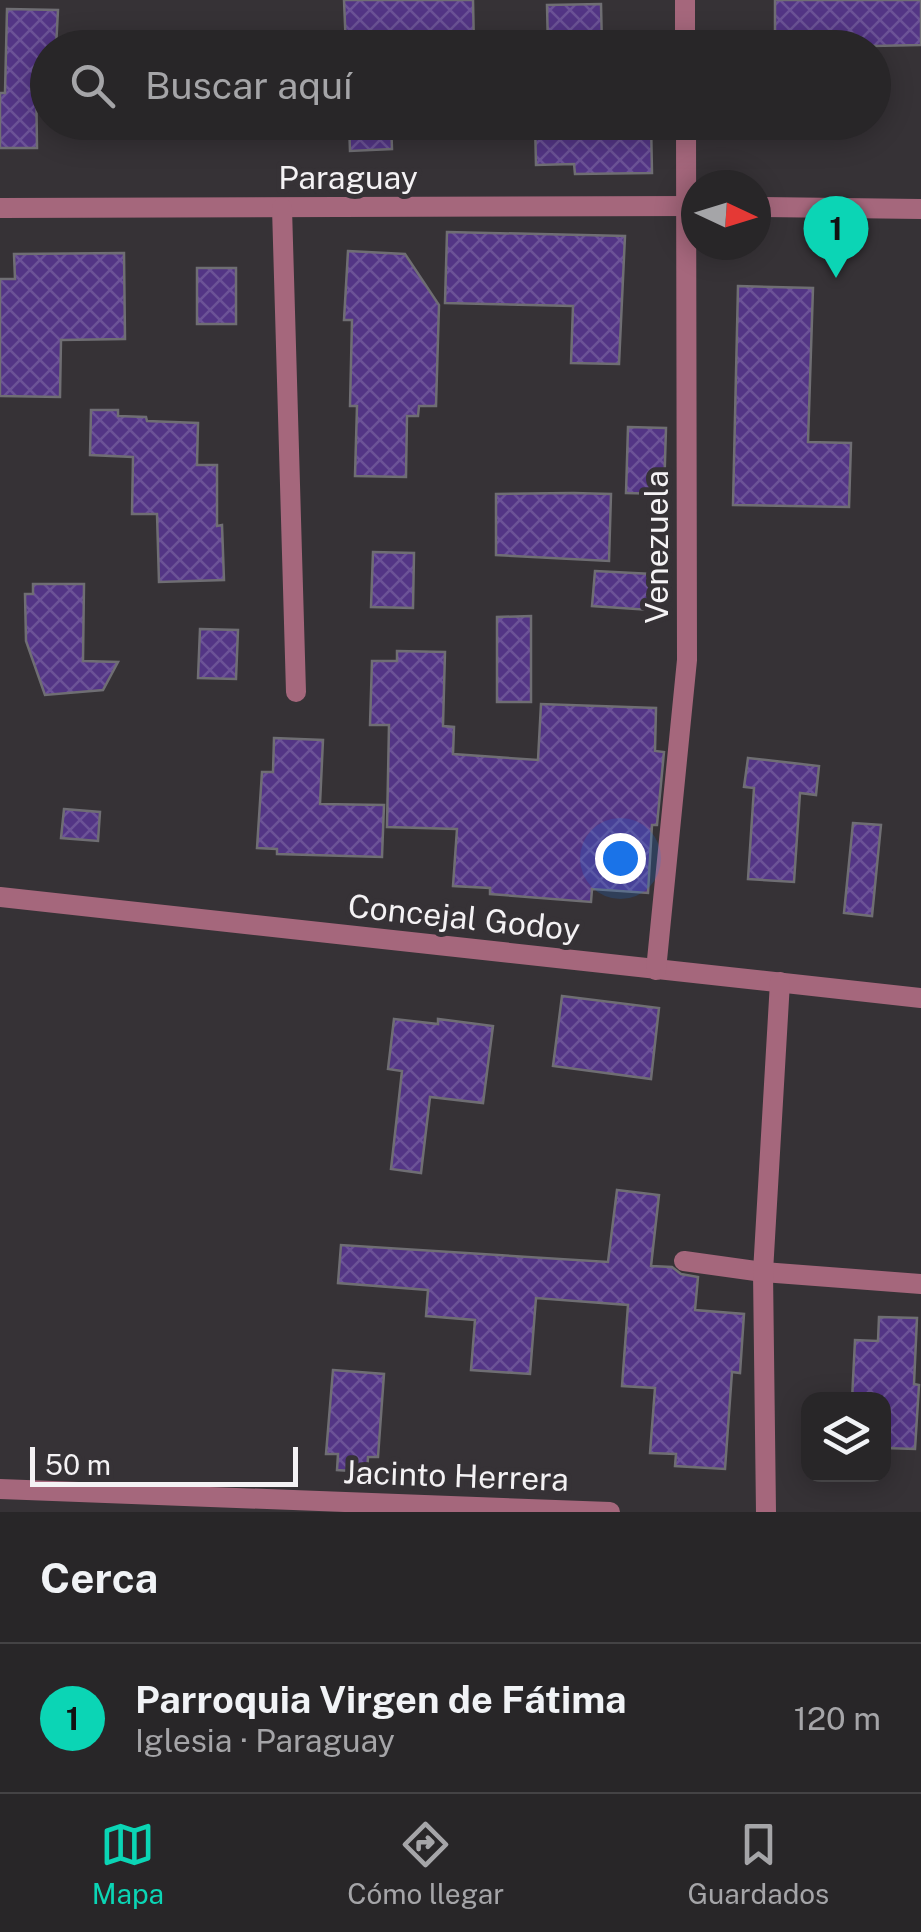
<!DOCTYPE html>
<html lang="es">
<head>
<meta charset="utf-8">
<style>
  :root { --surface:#282628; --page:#302e30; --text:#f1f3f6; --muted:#a5a5a8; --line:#444345; --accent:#0bd5b5 }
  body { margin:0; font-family:"Public Sans",sans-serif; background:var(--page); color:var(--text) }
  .controls { position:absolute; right:30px; bottom:30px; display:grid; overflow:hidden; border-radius:20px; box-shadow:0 5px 25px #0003 }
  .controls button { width:90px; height:90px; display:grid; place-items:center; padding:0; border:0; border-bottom:2px solid var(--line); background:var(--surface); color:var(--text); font:50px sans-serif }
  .compass { position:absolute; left:681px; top:170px; width:90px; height:90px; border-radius:50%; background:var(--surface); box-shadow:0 5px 25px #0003; rotate:94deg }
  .scale { position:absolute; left:30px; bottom:25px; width:268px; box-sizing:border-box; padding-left:10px; border:5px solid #f4f2f4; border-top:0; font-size:28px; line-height:35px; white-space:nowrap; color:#f4f2f4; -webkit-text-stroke:8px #363236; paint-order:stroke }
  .you { position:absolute; left:620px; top:858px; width:35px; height:35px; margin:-25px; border:8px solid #fff; border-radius:50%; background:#1a73e8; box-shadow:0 0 0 15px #1a73e833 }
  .badge { display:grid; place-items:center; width:65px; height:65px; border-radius:50%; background:var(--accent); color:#111; font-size:32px; font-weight:700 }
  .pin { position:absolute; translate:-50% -82px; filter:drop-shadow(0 2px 5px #0008) }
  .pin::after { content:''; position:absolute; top:52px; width:35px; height:30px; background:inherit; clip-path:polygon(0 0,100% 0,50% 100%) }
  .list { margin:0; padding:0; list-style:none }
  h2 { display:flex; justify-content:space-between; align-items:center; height:130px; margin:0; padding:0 40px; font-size:42px }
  h2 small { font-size:32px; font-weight:400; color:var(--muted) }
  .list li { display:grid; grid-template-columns:65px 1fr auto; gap:30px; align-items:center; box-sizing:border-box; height:150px; padding:0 40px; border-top:2px solid var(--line) }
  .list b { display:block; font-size:38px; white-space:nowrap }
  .list p { margin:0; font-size:32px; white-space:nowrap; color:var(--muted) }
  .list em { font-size:32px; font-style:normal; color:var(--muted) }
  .icon { flex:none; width:55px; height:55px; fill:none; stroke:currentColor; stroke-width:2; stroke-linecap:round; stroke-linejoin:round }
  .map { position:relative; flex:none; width:921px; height:1512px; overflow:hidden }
  .search { position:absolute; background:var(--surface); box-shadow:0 5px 25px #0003; left:30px; right:30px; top:30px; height:110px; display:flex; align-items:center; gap:25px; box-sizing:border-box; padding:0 35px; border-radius:55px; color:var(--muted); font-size:38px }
  .sheet { height:280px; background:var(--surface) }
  nav { display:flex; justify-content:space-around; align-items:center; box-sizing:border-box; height:140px; border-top:2px solid var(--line); background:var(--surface); font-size:28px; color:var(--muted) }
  nav a { display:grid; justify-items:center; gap:5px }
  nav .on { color:var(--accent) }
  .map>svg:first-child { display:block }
  .building { fill:url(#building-cross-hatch); stroke:#6f6e73; stroke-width:2.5 }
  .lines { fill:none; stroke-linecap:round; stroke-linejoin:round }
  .minor { stroke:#a5677c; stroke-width:20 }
  .labels { text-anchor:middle; stroke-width:10; stroke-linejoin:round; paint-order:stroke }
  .street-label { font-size:32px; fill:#f4f2f4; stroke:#363236 }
</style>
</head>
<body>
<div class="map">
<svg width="921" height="1512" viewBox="0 0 921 1512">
  <defs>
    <pattern id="building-cross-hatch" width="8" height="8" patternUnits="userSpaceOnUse" patternTransform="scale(2.5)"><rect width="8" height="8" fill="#533585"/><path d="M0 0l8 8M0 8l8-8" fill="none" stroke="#6c5397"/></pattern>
  </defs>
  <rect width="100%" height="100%" fill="#363236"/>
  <g class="building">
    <polygon points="344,0 473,0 474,48 346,48"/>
    <polygon points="775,0 921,0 921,45 775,48"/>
    <polygon points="601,4 602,48 548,48 547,5"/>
    <polygon points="7,9 58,10 56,48 48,48 48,69 36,69 37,148 0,148 0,93 5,93"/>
    <polygon points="349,122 391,122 392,149 350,151"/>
    <polygon points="535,122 651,122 652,173 575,174 574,164 536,165"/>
    <polygon points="447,232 625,236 619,364 571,363 573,306 445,303"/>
    <polygon points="348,251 405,254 439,305 436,406 419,406 418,416 407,416 406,477 355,476 357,406 350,406 352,320 344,320"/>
    <polygon points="124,253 125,339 61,340 60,397 0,396 0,279 15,279 14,254"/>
    <rect x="197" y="268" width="39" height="56"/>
    <polygon points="738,286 813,288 808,442 851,443 849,507 733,505"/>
    <polygon points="91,410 118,410 118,416 146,417 147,421 198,423 197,465 217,465 217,526 222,525 224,580 159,582 157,514 132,514 133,457 90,455"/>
    <polygon points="628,427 666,428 664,494 626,493"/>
    <polygon points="573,493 611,494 609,561 496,555 496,494"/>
    <polygon points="373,552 414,553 413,608 371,607"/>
    <polygon points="595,571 652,574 650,610 592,606"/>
    <polygon points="33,584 84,584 83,661 118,662 103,690 45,695 26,641 25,594 33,594"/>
    <polygon points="531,616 531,702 497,702 497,617"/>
    <polygon points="200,629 238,630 236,679 198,678"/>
    <polygon points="397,651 445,652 443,726 454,727 453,754 538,760 541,704 656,708 655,751 664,752 657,825 652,825 648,893 592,889 591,902 490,894 490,888 453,886 457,829 387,827 389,725 370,725 372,661 397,661"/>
    <polygon points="274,738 323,740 320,804 384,805 382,857 277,854 277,849 257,848 262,772 273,772"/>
    <polygon points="748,758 819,766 816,795 800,793 794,882 748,879 754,788 744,787"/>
    <polygon points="64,809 100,812 98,841 61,838"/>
    <polygon points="853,823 881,825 872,916 844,913"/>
    <polygon points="562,996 659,1008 651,1079 553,1066"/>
    <polygon points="394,1019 438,1024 438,1019 493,1026 483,1103 430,1097 421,1173 391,1169 402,1071 388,1069"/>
    <polygon points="617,1190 659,1195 651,1266 672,1267 681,1274 698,1277 695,1310 744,1314 740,1373 732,1372 725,1469 675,1466 676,1454 650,1453 655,1388 622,1386 628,1305 536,1298 530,1374 471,1370 475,1320 426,1316 428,1290 338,1283 341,1245 608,1262"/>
    <polygon points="879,1317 917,1318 914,1384 919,1385 915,1449 884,1448 884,1400 852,1400 855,1340 878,1341"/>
    <polygon points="333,1370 384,1374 378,1457 368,1457 367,1472 337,1470 338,1454 326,1454"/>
  </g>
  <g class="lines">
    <g class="minor">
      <polyline points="685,0 685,48"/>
      <polyline points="756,207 921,209"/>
      <polyline points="0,208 696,206"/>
      <polyline points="282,208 296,692"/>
      <polyline points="0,897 921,998"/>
      <polyline points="656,970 687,660 686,122"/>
      <polyline points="684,1261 763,1272 921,1284"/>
      <polyline points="0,1489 610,1512"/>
      <polyline points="766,1512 763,1272 780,982"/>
    </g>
  </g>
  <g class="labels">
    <g class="street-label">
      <text x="348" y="189">Paraguay</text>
      <text transform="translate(657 547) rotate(-90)" y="11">Venezuela</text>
      <text transform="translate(464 918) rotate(6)" y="11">Concejal Godoy</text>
      <text transform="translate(456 1476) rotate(2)" y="11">Jacinto Herrera</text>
    </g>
  </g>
</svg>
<div class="controls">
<button><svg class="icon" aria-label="layers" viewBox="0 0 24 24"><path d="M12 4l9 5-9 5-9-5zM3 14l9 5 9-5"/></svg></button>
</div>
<svg class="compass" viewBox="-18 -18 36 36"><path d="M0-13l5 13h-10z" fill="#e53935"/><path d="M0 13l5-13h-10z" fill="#a5a5a8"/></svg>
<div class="scale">50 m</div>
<div class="you"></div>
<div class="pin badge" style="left:836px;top:278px">1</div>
<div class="search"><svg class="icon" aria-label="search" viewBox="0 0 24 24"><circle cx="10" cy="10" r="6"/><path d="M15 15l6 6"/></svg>Buscar aquí</div>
</div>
<section class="sheet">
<h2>Cerca<small></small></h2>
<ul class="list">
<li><span class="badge">1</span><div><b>Parroquia Virgen de Fátima</b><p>Iglesia · Paraguay</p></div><em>120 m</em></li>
</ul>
</section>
<nav>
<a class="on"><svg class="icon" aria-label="map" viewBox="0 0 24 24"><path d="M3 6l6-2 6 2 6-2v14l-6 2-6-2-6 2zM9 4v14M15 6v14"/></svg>Mapa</a>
<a><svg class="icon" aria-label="directions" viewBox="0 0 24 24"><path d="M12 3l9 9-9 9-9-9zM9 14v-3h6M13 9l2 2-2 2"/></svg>Cómo llegar</a>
<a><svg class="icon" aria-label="saved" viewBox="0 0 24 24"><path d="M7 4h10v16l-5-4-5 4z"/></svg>Guardados</a>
</nav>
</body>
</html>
